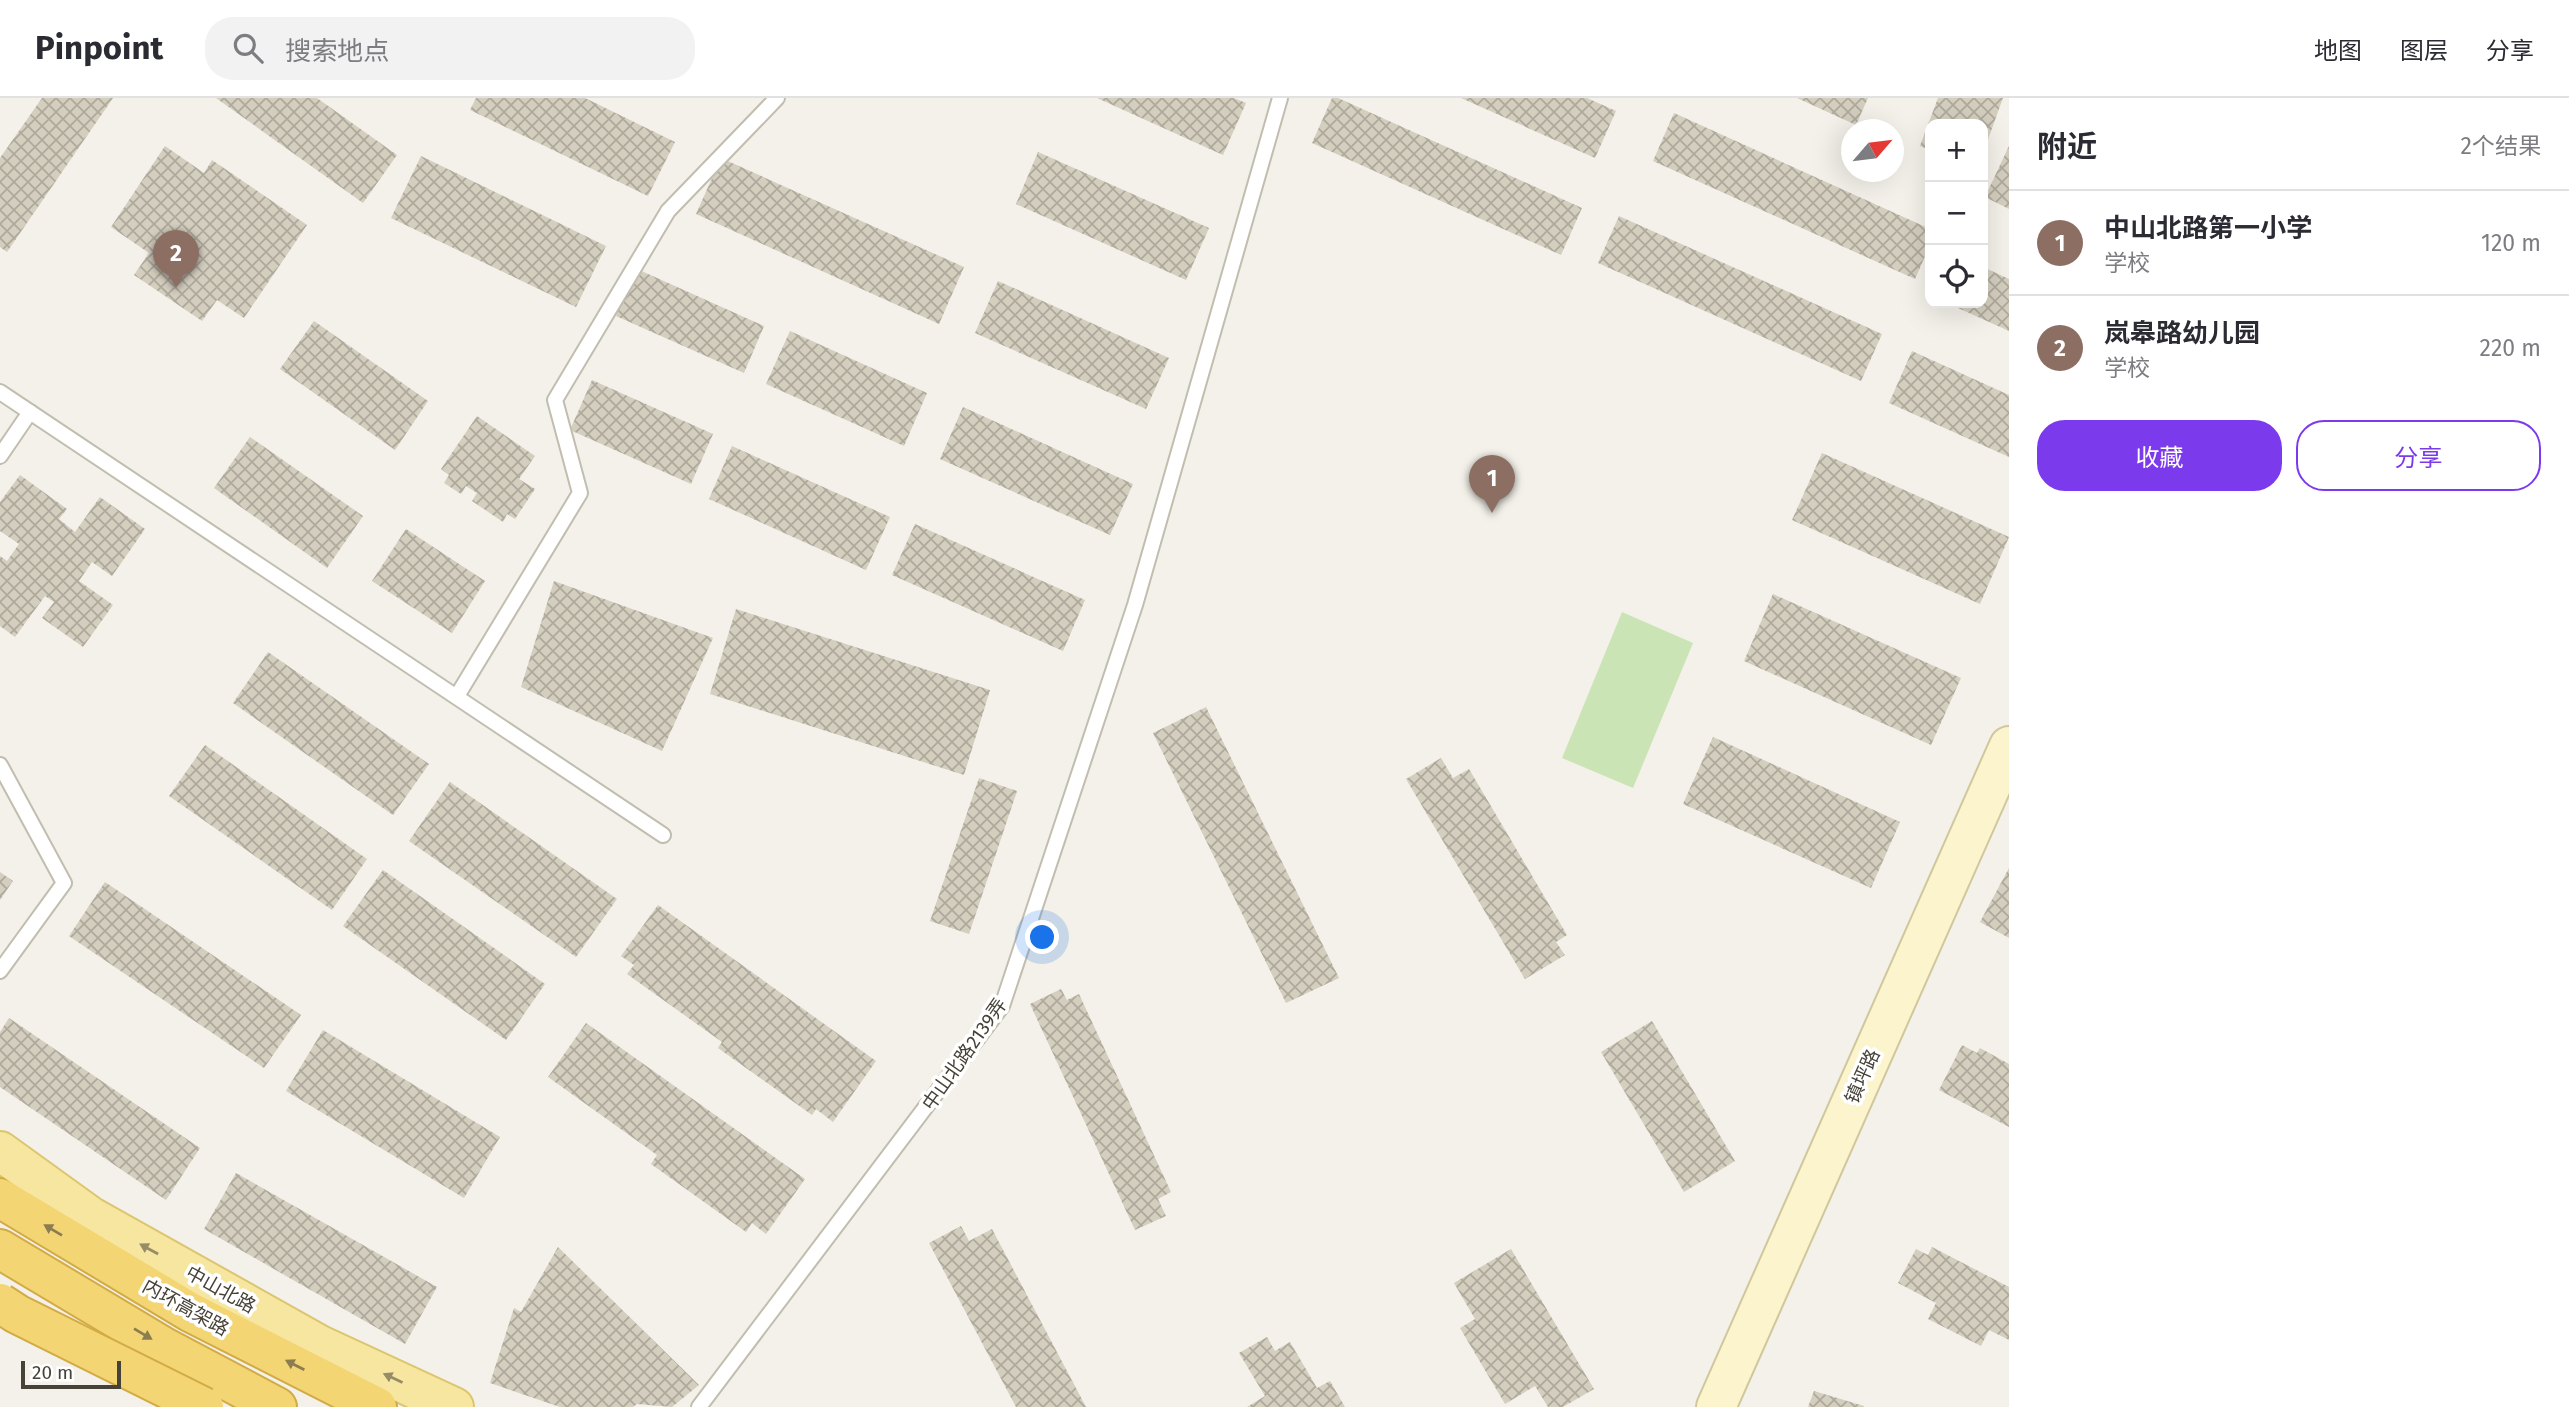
<!DOCTYPE html>
<html lang="zh">
<head>
<meta charset="utf-8">
<style>
  :root { --surface:#fff; --page:#f2f2f3; --text:#2b2b33; --muted:#7c7c81; --line:#e1e1e2; --accent:#7c3aed }
  body { margin:0; font-family:"Fira Sans","Noto Sans SC",sans-serif; background:var(--page); color:var(--text) }
  .controls { position:absolute; right:21px; top:21px; display:grid; overflow:hidden; border-radius:14px; box-shadow:0 7px 28px #0002 }
  .controls button { width:63px; height:63px; display:grid; place-items:center; padding:0; border:0; border-bottom:2px solid var(--line); background:var(--surface); color:var(--text); font:35px sans-serif }
  .compass { position:absolute; left:1841px; top:21px; width:63px; height:63px; border-radius:50%; background:var(--surface); box-shadow:0 7px 28px #0002; rotate:62deg }
  .scale { position:absolute; left:21px; bottom:18px; width:100px; box-sizing:border-box; padding-left:7px; border:4px solid #474238; border-top:0; font-size:19px; line-height:24px; white-space:nowrap; color:#474238; -webkit-text-stroke:5px #fff; paint-order:stroke }
  .you { position:absolute; left:1043px; top:840px; width:24px; height:24px; margin:-18px; border:5px solid #fff; border-radius:50%; background:#1a73e8; box-shadow:0 0 0 10px #1a73e833 }
  .badge { display:grid; place-items:center; width:46px; height:46px; border-radius:50%; background:var(--accent); color:#fff; font-size:23px; font-weight:700 }
  .pin { position:absolute; translate:-50% -58px; filter:drop-shadow(0 2px 4px #0008) }
  .pin::after { content:''; position:absolute; top:37px; width:24px; height:21px; background:inherit; clip-path:polygon(0 0,100% 0,50% 100%) }
  .list { margin:0; padding:0; list-style:none }
  h2 { display:flex; justify-content:space-between; align-items:center; height:91px; margin:0; padding:0 28px; font-size:30px }
  h2 small { font-size:23px; font-weight:400; color:var(--muted) }
  .list li { display:grid; grid-template-columns:46px 1fr auto; gap:21px; align-items:center; box-sizing:border-box; height:105px; padding:0 28px; border-top:2px solid var(--line) }
  .list b { display:block; font-size:26px; white-space:nowrap }
  .list p { margin:0; font-size:23px; white-space:nowrap; color:var(--muted) }
  .list em { font-size:23px; font-style:normal; color:var(--muted) }
  .actions { display:flex; gap:14px; padding:21px 28px }
  .actions a { flex:1; padding:16px 0; border:2px solid var(--accent); border-radius:28px; text-align:center; font-size:24px; color:var(--accent) }
  .actions .main { background:var(--accent); color:#fff }
  .icon { flex:none; width:38px; height:38px; fill:none; stroke:currentColor; stroke-width:2; stroke-linecap:round; stroke-linejoin:round }
  .map { position:relative; flex:none; width:2009px; height:1309px; overflow:hidden }
  header { display:flex; align-items:center; gap:42px; box-sizing:border-box; height:98px; padding:0 35px; background:var(--surface); border-bottom:2px solid var(--line) }
  header strong { font-size:33px }
  nav { display:flex; gap:38px; margin-inline-start:auto; font-size:24px }
  .search { width:490px; height:63px; background:var(--page); display:flex; align-items:center; gap:18px; box-sizing:border-box; padding:0 24px; border-radius:28px; color:var(--muted); font-size:26px }
  main { display:flex }
  aside { flex:1; background:var(--surface) }
  .map>svg:first-child { display:block }
  .pitch { fill:#cbe4b5 }
  .building { fill:url(#building-cross-hatch) }
  .lines { fill:none; stroke-linecap:round; stroke-linejoin:round }
  .lane-casing { stroke:#c1bdaf; stroke-width:18 }
  .secondary-casing { stroke:#d0c79c; stroke-width:42 }
  .primary-casing { stroke:#dbc56f; stroke-width:42 }
  .highway-casing { stroke:#d2ab45; stroke-width:42 }
  .lane { stroke:#fff; stroke-width:14 }
  .secondary { stroke:#fbf4cc; stroke-width:38 }
  .primary { stroke:#f7e69f; stroke-width:38 }
  .highway { stroke:#f3d574; stroke-width:38 }
  .highway-bridge-casing { stroke:#d2ab45; stroke-width:42; stroke-linecap:butt }
  .highway-bridge { stroke:#f3d574; stroke-width:38 }
  .oneway { fill:#8c7d50 }
  .oneway2 { fill:#968c66 }
  .labels { text-anchor:middle; stroke-width:7; stroke-linejoin:round; paint-order:stroke }
  .street-label { font-size:19px; fill:#474238; stroke:#fff }
</style>
</head>
<body>
<header>
<strong>Pinpoint</strong>
<div class="search"><svg class="icon" aria-label="search" viewBox="0 0 24 24"><circle cx="10" cy="10" r="6"/><path d="M15 15l6 6"/></svg>搜索地点</div>
<nav><a>地图</a><a>图层</a><a>分享</a></nav>
</header>
<main>
<div class="map">
<svg width="2009" height="1309" viewBox="0 0 2009 1309">
  <defs>
    <pattern id="building-cross-hatch" width="8" height="8" patternUnits="userSpaceOnUse" patternTransform="scale(1.75)"><rect width="8" height="8" fill="#d4cebf"/><path d="M0 0l8 8M0 8l8-8" fill="none" stroke="#aea99c"/></pattern>
  </defs>
  <rect width="100%" height="100%" fill="#f3f1e9"/>
  <polygon class="pitch" points="1622,514 1693,545 1633,690 1562,660"/>
  <g class="building">
    <polygon points="42,0 113,0 7,154 0,149 0,60"/>
    <polygon points="216,0 317,0 397,57 363,105"/>
    <polygon points="476,0 585,0 675,44 648,98 470,12"/>
    <polygon points="1097,0 1234,0 1246,5 1223,57"/>
    <polygon points="1332,0 1338,0 1582,110 1561,157 1312,45"/>
    <polygon points="1461,0 1587,0 1616,13 1595,60"/>
    <polygon points="1797,0 1868,0 1856,27"/>
    <polygon points="1938,0 2003,0 1983,55 1983,26 1930,26 1930,52 1920,48"/>
    <polygon points="1674,15 1930,131 1930,147 1915,181 1653,63"/>
    <polygon points="165,48 204,75 212,62 307,127 244,220 217,202 202,223 134,177 149,155 111,129"/>
    <polygon points="2009,48 2009,111 1985,99"/>
    <polygon points="1038,54 1209,130 1186,182 1016,106"/>
    <polygon points="421,58 606,148 576,209 391,120"/>
    <polygon points="721,60 964,169 939,226 696,116"/>
    <polygon points="1619,118 1882,236 1861,283 1598,165"/>
    <polygon points="1983,169 2009,181 2009,233 1947,205 1983,205"/>
    <polygon points="637,171 764,228 744,275 616,218"/>
    <polygon points="998,183 1169,260 1146,311 975,235"/>
    <polygon points="314,223 428,303 395,352 280,271"/>
    <polygon points="790,233 927,295 904,348 766,286"/>
    <polygon points="1912,253 2009,297 2009,359 1889,305"/>
    <polygon points="592,282 713,336 691,386 570,332"/>
    <polygon points="963,309 1133,386 1110,437 940,361"/>
    <polygon points="477,318 535,358 519,381 535,391 515,421 507,416 503,424 472,403 477,395 466,388 461,396 444,385 449,377 441,371"/>
    <polygon points="250,339 363,418 327,470 214,390"/>
    <polygon points="732,348 890,419 866,472 709,401"/>
    <polygon points="1822,355 2009,439 1980,506 1792,422"/>
    <polygon points="20,377 67,411 59,421 75,434 100,399 145,431 112,478 92,464 79,483 113,507 83,549 42,520 54,504 45,498 15,539 0,528 0,458 7,463 19,446 0,433 0,404"/>
    <polygon points="915,426 1085,502 1063,553 892,477"/>
    <polygon points="406,431 485,483 452,535 372,483"/>
    <polygon points="554,483 713,540 662,653 521,589"/>
    <polygon points="1773,496 1961,580 1931,647 1744,563"/>
    <polygon points="736,511 990,592 964,677 710,596"/>
    <polygon points="268,554 429,666 393,717 233,605"/>
    <polygon points="1206,609 1339,880 1286,905 1153,635"/>
    <polygon points="1713,639 1900,724 1871,790 1683,706"/>
    <polygon points="205,647 367,761 332,812 169,698"/>
    <polygon points="1441,660 1453,680 1469,671 1567,837 1556,844 1565,857 1525,881 1406,681"/>
    <polygon points="979,680 1017,693 969,836 930,823"/>
    <polygon points="450,684 617,801 576,859 409,743"/>
    <polygon points="2009,770 2009,840 1980,824"/>
    <polygon points="383,772 545,886 506,942 343,828"/>
    <polygon points="0,774 13,783 0,802"/>
    <polygon points="105,784 301,917 264,970 69,838"/>
    <polygon points="658,807 876,963 833,1024 816,1011 812,1017 718,950 722,944 627,876 634,867 621,858"/>
    <polygon points="1061,891 1067,902 1079,896 1171,1094 1158,1101 1166,1118 1135,1132 1030,906"/>
    <polygon points="9,920 200,1050 166,1102 0,989 0,934"/>
    <polygon points="1652,923 1735,1063 1684,1094 1601,954"/>
    <polygon points="586,925 805,1081 766,1136 752,1125 746,1134 651,1066 657,1057 548,979"/>
    <polygon points="323,932 500,1039 464,1100 286,993"/>
    <polygon points="1962,947 1977,955 1980,950 2009,966 2009,1029 1939,992"/>
    <polygon points="236,1075 437,1189 405,1246 204,1131"/>
    <polygon points="961,1128 969,1143 992,1131 1086,1309 1016,1309 929,1145"/>
    <polygon points="558,1149 699,1287 672,1309 637,1306 633,1309 560,1309 490,1285 514,1210 521,1214"/>
    <polygon points="1932,1149 2009,1189 2009,1242 1989,1232 1981,1248 1928,1221 1936,1205 1898,1185 1916,1151 1928,1157"/>
    <polygon points="1511,1151 1594,1291 1563,1309 1548,1309 1535,1288 1505,1306 1460,1230 1475,1221 1454,1185"/>
    <polygon points="1267,1239 1275,1253 1290,1244 1317,1290 1330,1283 1345,1309 1247,1309 1265,1298 1239,1255"/>
    <polygon points="1814,1293 1864,1308 1864,1309 1808,1309"/>
  </g>
  <g class="lines">
    <defs>
      <g id="lane">
        <polyline points="0,294 663,737"/>
        <polyline points="0,358 30,314"/>
        <polyline points="457,598 580,395 555,302 668,113 777,0"/>
        <polyline points="0,667 64,785 0,873"/>
        <polyline points="699,1309 1002,908 1135,507 1280,0"/>
      </g>
      <polyline id="secondary" points="1716,1309 2009,648"/>
      <polyline id="primary" points="0,1053 90,1118 320,1247 454,1309"/>
      <g id="highway">
        <polyline points="0,1100 190,1214 377,1309"/>
        <polyline points="0,1151 164,1249 277,1309"/>
      </g>
    </defs>
    <use href="#lane" class="lane-casing"/>
    <use href="#secondary" class="secondary-casing"/>
    <use href="#primary" class="primary-casing"/>
    <use href="#highway" class="highway-casing"/>
    <use href="#lane" class="lane"/>
    <use href="#secondary" class="secondary"/>
    <use href="#primary" class="primary"/>
    <use href="#highway" class="highway"/>
    <defs>
      <polyline id="highway-bridge" points="0,1205 17,1216 204,1309"/>
    </defs>
    <use href="#highway-bridge" class="highway-bridge-casing"/>
    <use href="#highway-bridge" class="highway-bridge"/>
  </g>
  <defs><path id="oneway-solid" d="M-6-.8H1V-3.2L6.5 0L1 3.2V.8H-6Z" transform="scale(1.75)"/></defs>
  <g class="oneway">
    <use href="#oneway-solid" transform="translate(53 1132) rotate(-149)"/>
    <use href="#oneway-solid" transform="translate(143 1236) rotate(31)"/>
    <use href="#oneway-solid" transform="translate(295 1267) rotate(-153)"/>
  </g>
  <g class="oneway2">
    <use href="#oneway-solid" transform="translate(149 1151) rotate(-151)"/>
    <use href="#oneway-solid" transform="translate(393 1280) rotate(-155)"/>
  </g>
  <g class="labels">
    <g class="street-label">
      <text transform="translate(964 956) rotate(-55)" y="7">中山北路2139弄</text>
      <text transform="translate(1862 978) rotate(-66)" y="7">镇坪路</text>
      <text transform="translate(221 1191) rotate(29)" y="7">中山北路</text>
      <text transform="translate(186 1209) rotate(29)" y="7">内环高架路</text>
    </g>
  </g>
</svg>
<div class="controls">
<button>+</button>
<button>−</button>
<button><svg class="icon" aria-label="locate" viewBox="0 0 24 24"><circle cx="12" cy="12" r="6"/><path d="M12 2v4M12 18v4M2 12h4M18 12h4"/></svg></button>
</div>
<svg class="compass" viewBox="-18 -18 36 36"><path d="M0-13l5 13h-10z" fill="#e53935"/><path d="M0 13l5-13h-10z" fill="#7c7c81"/></svg>
<div class="scale">20 m</div>
<div class="you"></div>
<div class="pin badge" style="left:1492px;top:415px;background:#8d6e63">1</div>
<div class="pin badge" style="left:176px;top:190px;background:#8d6e63">2</div>
</div>
<aside>
<h2>附近<small>2个结果</small></h2>
<ul class="list">
<li><span class="badge" style="background:#8d6e63">1</span><div><b>中山北路第一小学</b><p>学校</p></div><em>120 m</em></li>
<li><span class="badge" style="background:#8d6e63">2</span><div><b>岚皋路幼儿园</b><p>学校</p></div><em>220 m</em></li>
</ul>
<div class="actions"><a class="main">收藏</a><a>分享</a></div>
</aside>
</main>
</body>
</html>
